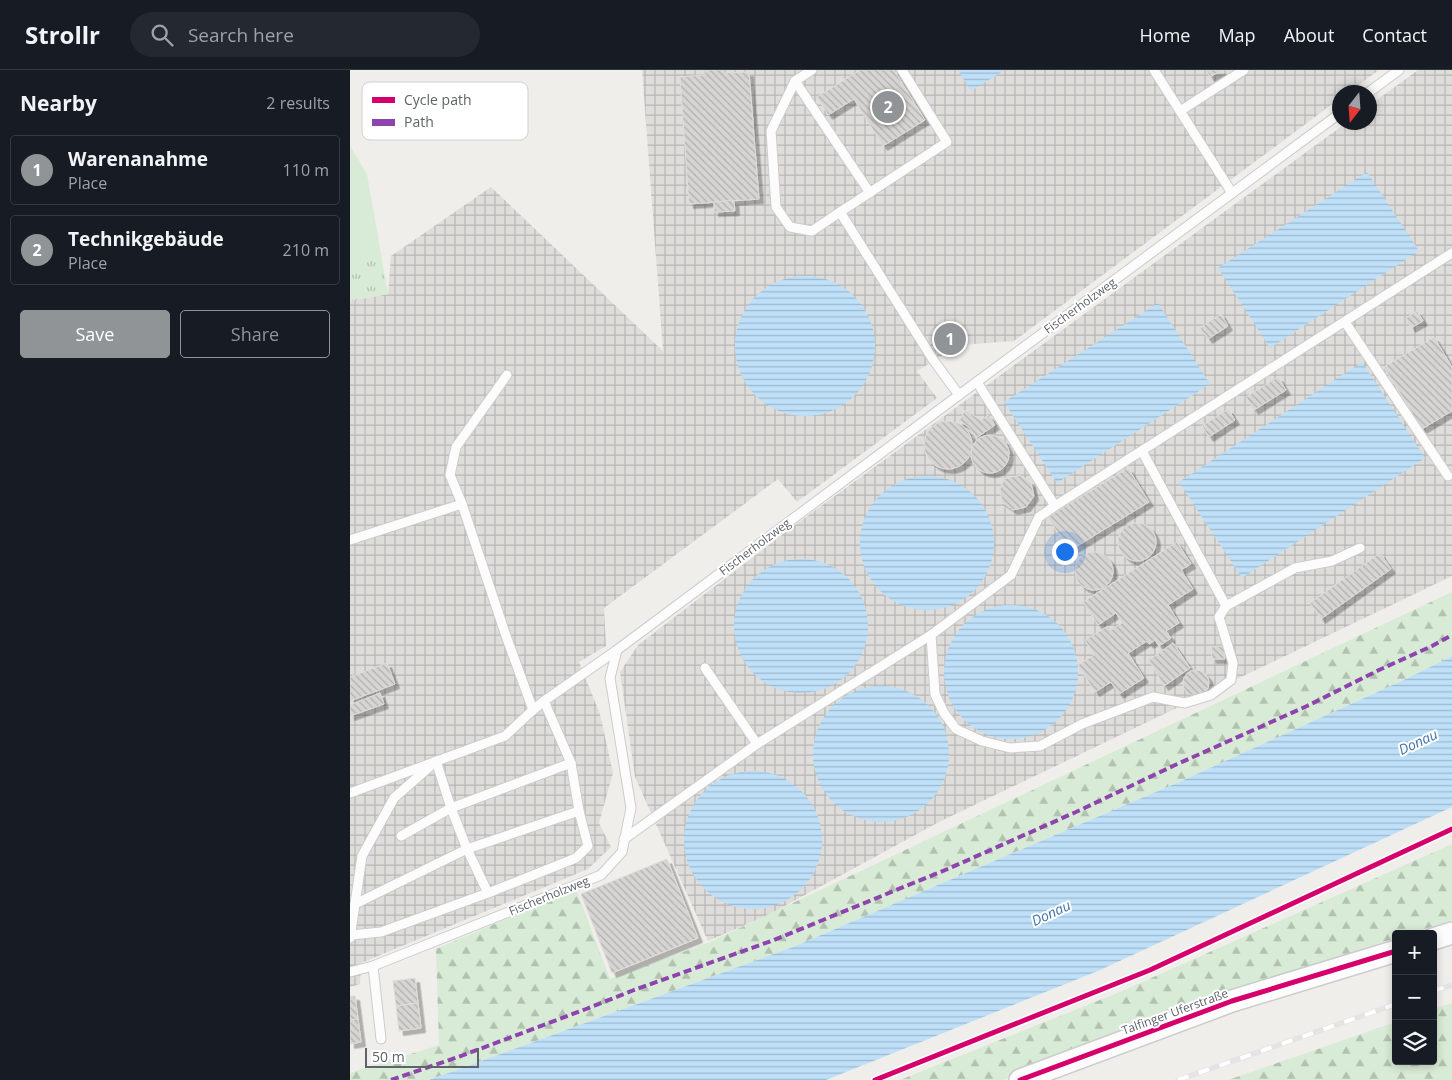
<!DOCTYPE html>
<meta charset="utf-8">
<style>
body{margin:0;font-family:"Open Sans",sans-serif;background:#242831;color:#f1f3f6}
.controls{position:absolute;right:15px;bottom:15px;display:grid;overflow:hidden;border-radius:5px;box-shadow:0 2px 8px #0003}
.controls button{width:45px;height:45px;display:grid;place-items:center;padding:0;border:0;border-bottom:1px solid #363941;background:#171b24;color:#f1f3f6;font:25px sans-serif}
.compass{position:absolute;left:982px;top:15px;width:45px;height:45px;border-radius:50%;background:#171b24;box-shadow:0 2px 8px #0003;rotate:197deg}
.scale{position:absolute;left:15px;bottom:12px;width:114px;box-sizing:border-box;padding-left:5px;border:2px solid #5f6368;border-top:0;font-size:14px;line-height:18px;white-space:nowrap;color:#5f6368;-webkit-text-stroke:4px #fff;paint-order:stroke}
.you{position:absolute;left:714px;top:481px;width:18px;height:18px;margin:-12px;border:4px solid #fff;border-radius:50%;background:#1a73e8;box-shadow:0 0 0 8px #1a73e833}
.badge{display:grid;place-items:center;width:32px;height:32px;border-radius:50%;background:#919496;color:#fff;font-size:16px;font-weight:700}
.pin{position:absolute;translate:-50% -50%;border:2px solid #fff;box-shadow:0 1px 5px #0006}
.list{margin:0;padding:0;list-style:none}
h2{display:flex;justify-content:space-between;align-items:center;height:65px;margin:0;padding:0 20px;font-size:21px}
h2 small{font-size:16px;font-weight:400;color:#9ea1a6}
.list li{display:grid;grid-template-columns:32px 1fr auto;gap:15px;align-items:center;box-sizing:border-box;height:70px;margin:0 10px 10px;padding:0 10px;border:1px solid #363941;border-radius:5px}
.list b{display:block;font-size:19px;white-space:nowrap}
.list p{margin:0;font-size:16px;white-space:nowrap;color:#9ea1a6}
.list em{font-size:16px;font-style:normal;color:#9ea1a6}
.actions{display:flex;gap:10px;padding:15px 20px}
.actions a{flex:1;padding:11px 0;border:1px solid #919496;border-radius:5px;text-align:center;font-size:18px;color:#919496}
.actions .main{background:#919496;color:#fff}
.icon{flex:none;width:28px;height:28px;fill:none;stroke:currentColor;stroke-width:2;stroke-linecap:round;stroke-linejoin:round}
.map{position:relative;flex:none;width:1102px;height:1010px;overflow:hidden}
header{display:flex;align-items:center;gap:30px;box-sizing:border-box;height:70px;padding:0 25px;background:#171b24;border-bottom:1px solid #363941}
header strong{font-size:24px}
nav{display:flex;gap:28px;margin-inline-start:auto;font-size:18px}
.search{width:350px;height:45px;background:#242831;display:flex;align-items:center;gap:12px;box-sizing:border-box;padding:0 18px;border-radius:28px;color:#9ea1a6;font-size:19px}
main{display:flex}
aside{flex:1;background:#171b24}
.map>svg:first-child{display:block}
</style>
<header>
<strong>Strollr</strong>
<div class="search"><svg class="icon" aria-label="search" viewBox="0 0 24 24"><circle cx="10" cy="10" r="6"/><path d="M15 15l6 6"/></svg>Search here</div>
<nav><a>Home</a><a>Map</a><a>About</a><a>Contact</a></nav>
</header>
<main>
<aside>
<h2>Nearby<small>2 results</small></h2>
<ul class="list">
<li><span class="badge">1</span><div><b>Warenanahme</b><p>Place</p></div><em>110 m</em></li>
<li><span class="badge">2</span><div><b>Technikgebäude</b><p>Place</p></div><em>210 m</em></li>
</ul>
<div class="actions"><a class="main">Save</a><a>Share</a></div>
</aside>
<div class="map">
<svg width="1102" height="1010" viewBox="0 0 1102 1010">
<defs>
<pattern id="industrial-grid" width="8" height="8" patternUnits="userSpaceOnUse" patternTransform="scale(1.25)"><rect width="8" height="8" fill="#dfddda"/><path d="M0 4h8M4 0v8" fill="none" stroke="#b8b7b5"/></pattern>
<pattern id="grass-tufts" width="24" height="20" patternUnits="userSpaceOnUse" patternTransform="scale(1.25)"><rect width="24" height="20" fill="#d8ebd6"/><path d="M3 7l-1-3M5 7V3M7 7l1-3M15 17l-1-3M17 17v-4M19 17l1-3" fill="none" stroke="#b2c2b1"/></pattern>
<pattern id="forest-firs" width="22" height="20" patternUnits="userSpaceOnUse" patternTransform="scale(1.25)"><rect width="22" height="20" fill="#d8ebd6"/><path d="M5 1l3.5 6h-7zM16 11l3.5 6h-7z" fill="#b2c2b1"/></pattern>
<pattern id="water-rules" width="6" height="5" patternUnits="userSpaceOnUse" patternTransform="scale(1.25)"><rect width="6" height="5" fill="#bfe0f9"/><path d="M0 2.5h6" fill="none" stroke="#9eb9cd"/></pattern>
<pattern id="building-back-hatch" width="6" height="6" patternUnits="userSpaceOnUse" patternTransform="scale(1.25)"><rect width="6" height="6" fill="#d6d5d3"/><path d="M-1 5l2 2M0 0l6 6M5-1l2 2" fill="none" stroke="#b1b0af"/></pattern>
<filter id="shadow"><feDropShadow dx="4.5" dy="4.5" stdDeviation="0" flood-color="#0004"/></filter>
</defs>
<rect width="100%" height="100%" fill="#efeeea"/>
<g fill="url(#industrial-grid)">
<path d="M 292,0 L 1029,0 L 999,22 L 989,22 L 989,29 L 664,271 L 609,275 L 567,301 L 587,328 L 447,432 L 428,409 L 254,538 L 256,576 L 229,592 L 250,644 L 263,703 L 249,753 L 261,777 L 238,799 L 11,893 L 10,914 L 0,917 L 0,231 L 38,224 L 41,186 L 141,117 L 313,281 Z"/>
<path d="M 1068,0 L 1102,0 L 1102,506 L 589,752 L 418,845 L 358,871 L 285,707 L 270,602 L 288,575 L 441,458 L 996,53 L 1019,52 L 1020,35 Z"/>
</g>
<path fill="url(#grass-tufts)" d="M 31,184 L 38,224 L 0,231 L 0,195 Z"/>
<g fill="url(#forest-firs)">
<path d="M 1102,522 L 1102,586 L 1058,608 L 829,712 L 443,877 L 79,1010 L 0,1010 L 0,1003 L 89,975 L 86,879 L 226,819 L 260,909 L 360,872 Z"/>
<path d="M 1102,774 L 1102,850 L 1060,864 L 1046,864 L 1046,868 L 863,927 L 653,1010 L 550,1010 L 770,922 Z"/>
<path d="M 1102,933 L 1102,1010 L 878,1010 L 1046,952 L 1046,991 L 1083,991 L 1083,939 Z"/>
</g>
<path fill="#d8ebd6" d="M 0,76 L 17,104 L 31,184 L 0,195 Z"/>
<g fill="url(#water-rules)">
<path d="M 608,0 L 655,0 L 621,21 Z"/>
<path d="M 1017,102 L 1069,181 L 920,278 L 868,198 Z"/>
<circle cx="455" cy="276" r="70"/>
<path d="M 808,233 L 860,314 L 707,413 L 654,332 Z"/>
<path d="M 1012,292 L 1075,388 L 892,508 L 829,412 Z"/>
<circle cx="577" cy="473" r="67"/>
<circle cx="451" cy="556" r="67"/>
<circle cx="661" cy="602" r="67"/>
<path d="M 1102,586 L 1102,737 L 748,901 L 476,1010 L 79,1010 L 443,877 L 829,712 L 1058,608 Z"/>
<circle cx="531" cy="684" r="68"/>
<circle cx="403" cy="770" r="69"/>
</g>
<g fill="url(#building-back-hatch)" stroke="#deddd9" filter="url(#shadow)">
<path d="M 355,0 L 374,0 L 374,3 L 399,2 L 409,129 L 339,134 L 330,7 L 355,5 Z"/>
<path d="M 510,0 L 544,0 L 575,50 L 533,76 L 504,29 L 478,45 L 467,27 Z"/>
<path d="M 856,0 L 872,0 L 860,7 Z"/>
<path d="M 384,130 L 385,141 L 364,142 L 364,132 Z"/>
<path d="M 1067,241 L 1073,251 L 1061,258 L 1056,248 Z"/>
<path d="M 871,244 L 878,256 L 858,269 L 850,258 Z"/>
<path d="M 602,261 L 609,270 L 597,278 L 591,268 Z"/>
<path d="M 1084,267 L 1102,297 L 1102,341 L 1072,359 L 1034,297 Z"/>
<path d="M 928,307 L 936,320 L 904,340 L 896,327 Z"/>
<path d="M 878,339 L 885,350 L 859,367 L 852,356 Z"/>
<path d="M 615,340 L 631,350 L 638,345 L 645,355 L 626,368 L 619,357 L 609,351 Z"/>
<circle cx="598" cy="375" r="24"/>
<circle cx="640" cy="384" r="19"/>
<path d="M 778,398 L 799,432 L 719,481 L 698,447 Z"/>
<path d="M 670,405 L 681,413 L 684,426 L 676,437 L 663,440 L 652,432 L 650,419 L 654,409 Z"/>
<circle cx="787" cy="472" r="19"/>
<path d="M 827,472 L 841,494 L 831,500 L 843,519 L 818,535 L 829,553 L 816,561 L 821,568 L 809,576 L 805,570 L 799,574 L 797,571 L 778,583 L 794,608 L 769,624 L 761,612 L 745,622 L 728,595 L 744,585 L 735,570 L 758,556 L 761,560 L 772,553 L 766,543 L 748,555 L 733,532 Z"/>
<circle cx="744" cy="501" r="19"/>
<path d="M 1030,483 L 1041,499 L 971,549 L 960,533 Z"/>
<path d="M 823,573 L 840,598 L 814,616 L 799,590 Z"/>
<path d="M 874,576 L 875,589 L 862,589 L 861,577 Z"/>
<path d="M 37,593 L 45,614 L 0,631 L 0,607 Z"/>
<circle cx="846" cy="613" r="13"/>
<path d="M 30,623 L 34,634 L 0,646 L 0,635 Z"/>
<path d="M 317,789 L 348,868 L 262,903 L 231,824 Z"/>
<path d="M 65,908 L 68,933 L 46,936 L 43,911 Z"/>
<path d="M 0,926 L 5,926 L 8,949 L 0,950 Z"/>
<path d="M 68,933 L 71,958 L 49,961 L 46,936 Z"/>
<path d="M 8,949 L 11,972 L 0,974 L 0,950 Z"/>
</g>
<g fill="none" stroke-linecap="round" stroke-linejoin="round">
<g stroke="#cbcccc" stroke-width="11">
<g id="service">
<path d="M 462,0 L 445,11 L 421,61 L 426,137 L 440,157 L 462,161 L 490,142 L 584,291 L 609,325"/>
<path d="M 804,0 L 882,123"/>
<path d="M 445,11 L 520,123"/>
<path d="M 1019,22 L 1049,0"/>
<path d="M 830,41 L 894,0"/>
<path d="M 490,142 L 597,72 L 552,0"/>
<path d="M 995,252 L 1098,406"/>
<path d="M 627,312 L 705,436 L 1102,183"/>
<path d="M 792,381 L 876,536"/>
<path d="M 112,434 L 100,405 L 106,377 L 157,305"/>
<path d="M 0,470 L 112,434 L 155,563 L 183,640"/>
<path d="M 581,565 L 585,624 L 594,643 L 606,659 L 632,671 L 660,678 L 690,676 L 732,654 L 803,627 L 835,633 L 861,625 L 881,610 L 883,593 L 869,547 L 876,536 L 945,498 L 982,491 L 1010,478"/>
<path d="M 355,598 L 407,674"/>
<path d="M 0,723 L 155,666 L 183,640 L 194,631 L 267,580 L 609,325 L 989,44"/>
<path d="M 51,766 L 101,738 L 221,693"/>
<path d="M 274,769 L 407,674 L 581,565 L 661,505 L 689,447 L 705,436"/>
<path d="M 5,834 L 117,779 L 229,741"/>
<path d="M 1,865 L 31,862 L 138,823 L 226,788 L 238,776 L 229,741 L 221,693 L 194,631"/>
<path d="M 0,868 L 12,786 L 44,728 L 86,691 L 101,738 L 117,779 L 138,823"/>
<path d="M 0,902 L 23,896"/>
<path d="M 31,969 L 23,896 L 251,805 L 272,782 L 281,738 L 260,608 L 267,580"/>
</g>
</g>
<g stroke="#cbcccc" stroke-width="24">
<g id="tertiary">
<path d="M 1083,869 L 1102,863"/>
<path d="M 670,1010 L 882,931 L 1046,881"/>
</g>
</g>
<use href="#service" stroke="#fdfcfc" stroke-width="9"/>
<use href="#tertiary" stroke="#fdfcfc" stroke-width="21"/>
<g stroke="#e4e4e4" stroke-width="5.5">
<g id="rail">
<path d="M 1083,921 L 1102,915"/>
<path d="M 828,1010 L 1046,934"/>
</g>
</g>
<use href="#rail" stroke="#fff" stroke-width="4" stroke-dasharray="11" stroke-linecap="butt"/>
<path stroke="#8e44ad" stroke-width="4" stroke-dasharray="8 4" stroke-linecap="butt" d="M 41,1010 L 111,986 L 236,939 L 284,920 L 424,870 L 600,798 L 726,742 L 823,696 L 957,636 L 1029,600 L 1082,576 L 1102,565"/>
<g stroke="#fff" stroke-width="8">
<g id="cycleway">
<path d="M 525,1010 L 800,900 L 1102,759"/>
<path d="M 670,1010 L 882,931 L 1046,881"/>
</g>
</g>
<use href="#cycleway" stroke="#d6006c" stroke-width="5"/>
</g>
<g text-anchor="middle" stroke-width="4" stroke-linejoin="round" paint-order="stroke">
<g font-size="12" fill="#5f6368" stroke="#fff">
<text transform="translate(730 236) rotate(-36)" y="4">Fischerholzweg</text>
<text transform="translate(405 477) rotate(-37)" y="4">Fischerholzweg</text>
<text transform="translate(199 826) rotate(-22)" y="4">Fischerholzweg</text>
<text transform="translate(825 942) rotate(-20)" y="4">Talfinger Uferstraße</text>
</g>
<g font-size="14" font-style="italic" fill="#4174aa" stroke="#fff">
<text transform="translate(1068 672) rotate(-25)" y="5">Donau</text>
<text transform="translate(701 843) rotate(-25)" y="5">Donau</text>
</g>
</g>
<rect x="12" y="12" width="166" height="58" rx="8" fill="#fff" stroke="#cfd0d2" stroke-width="1"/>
<rect x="22" y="27" width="23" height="6" fill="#d6006c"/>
<rect x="22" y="49" width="23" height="7" fill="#8e44ad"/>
<g font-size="14" fill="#5f6368">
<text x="54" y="35">Cycle path</text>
<text x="54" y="57">Path</text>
</g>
</svg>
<div class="controls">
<button>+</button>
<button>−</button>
<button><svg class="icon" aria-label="layers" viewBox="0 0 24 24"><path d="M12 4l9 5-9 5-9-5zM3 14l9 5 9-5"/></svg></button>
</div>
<svg class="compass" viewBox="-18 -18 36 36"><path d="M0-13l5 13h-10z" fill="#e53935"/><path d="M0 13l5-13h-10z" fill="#9ea1a6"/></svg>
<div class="scale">50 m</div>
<div class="you"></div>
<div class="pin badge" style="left:600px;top:269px">1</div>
<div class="pin badge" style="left:538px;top:37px">2</div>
</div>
</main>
